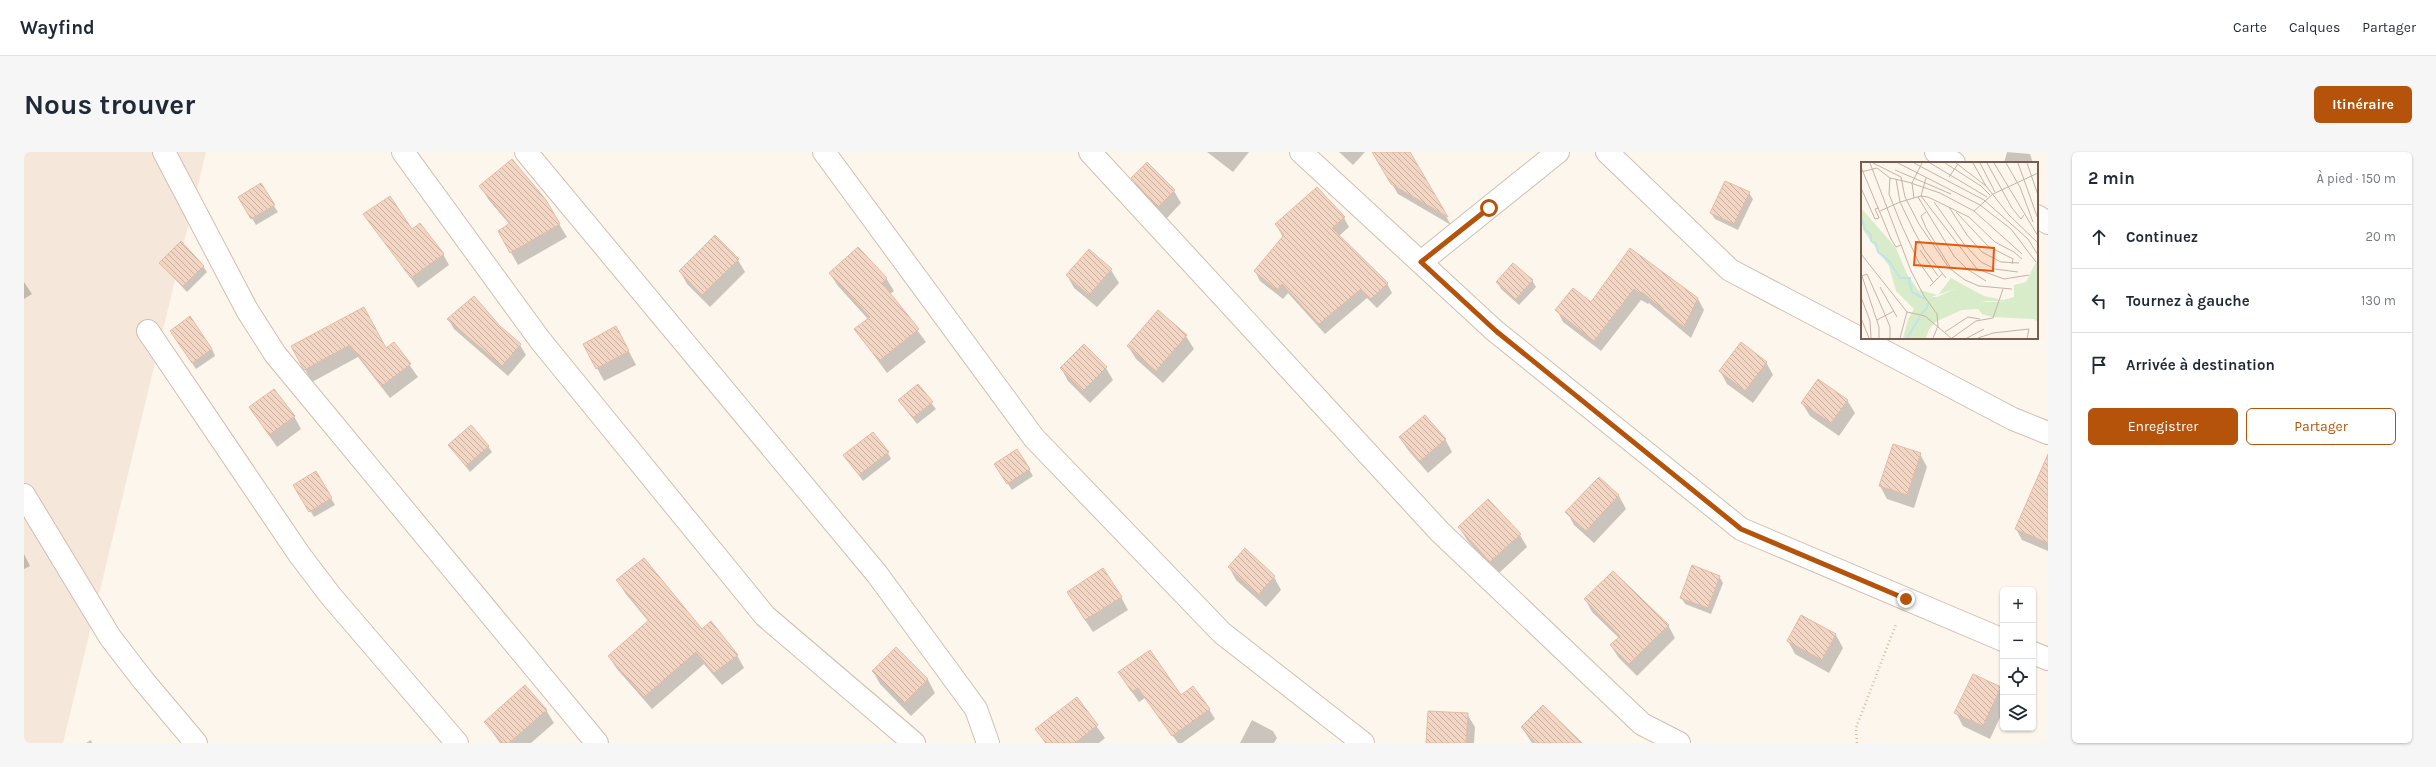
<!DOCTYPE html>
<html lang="fr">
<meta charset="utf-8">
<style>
body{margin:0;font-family:Karla,sans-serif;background:#f6f6f7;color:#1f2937}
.controls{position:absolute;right:12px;bottom:12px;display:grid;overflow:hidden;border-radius:6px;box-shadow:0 1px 3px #0004}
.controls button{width:36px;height:36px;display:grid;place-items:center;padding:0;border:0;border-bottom:1px solid #e0e1e3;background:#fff;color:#1f2937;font:20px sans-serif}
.stop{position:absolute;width:12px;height:12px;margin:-9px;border:3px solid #b45309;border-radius:50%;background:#fff}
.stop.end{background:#b45309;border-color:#fff;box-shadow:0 1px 4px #0008}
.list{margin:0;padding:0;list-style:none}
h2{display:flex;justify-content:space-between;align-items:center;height:52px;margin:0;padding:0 16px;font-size:17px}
h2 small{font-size:13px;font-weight:400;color:#747a83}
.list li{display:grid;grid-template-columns:26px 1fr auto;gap:12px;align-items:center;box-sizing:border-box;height:64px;padding:0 16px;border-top:1px solid #e0e1e3}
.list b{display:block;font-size:15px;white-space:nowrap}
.list em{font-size:13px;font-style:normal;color:#747a83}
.actions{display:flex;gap:8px;padding:12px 16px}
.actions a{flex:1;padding:9px 0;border:1px solid #b45309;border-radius:6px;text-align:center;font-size:14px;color:#b45309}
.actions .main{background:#b45309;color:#fff}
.icon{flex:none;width:22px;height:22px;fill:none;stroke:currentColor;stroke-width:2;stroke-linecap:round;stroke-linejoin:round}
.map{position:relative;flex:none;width:2024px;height:591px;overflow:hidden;border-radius:6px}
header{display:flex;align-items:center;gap:24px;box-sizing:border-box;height:56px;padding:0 20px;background:#fff;border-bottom:1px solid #e0e1e3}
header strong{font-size:19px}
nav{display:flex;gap:22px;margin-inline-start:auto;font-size:14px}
.intro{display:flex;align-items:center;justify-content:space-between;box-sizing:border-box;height:96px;padding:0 24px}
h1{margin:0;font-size:28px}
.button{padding:10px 18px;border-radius:6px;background:#b45309;color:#fff;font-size:14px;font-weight:700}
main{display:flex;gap:24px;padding:0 24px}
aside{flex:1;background:#fff;border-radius:6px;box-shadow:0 1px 3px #0004}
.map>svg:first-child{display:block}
</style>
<header>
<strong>Wayfind</strong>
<nav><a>Carte</a><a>Calques</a><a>Partager</a></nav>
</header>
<div class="intro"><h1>Nous trouver</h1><a class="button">Itinéraire</a></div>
<main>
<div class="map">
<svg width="2024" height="591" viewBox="0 0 2024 591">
<defs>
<pattern id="building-back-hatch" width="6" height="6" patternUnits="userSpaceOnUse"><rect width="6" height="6" fill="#f3d5c3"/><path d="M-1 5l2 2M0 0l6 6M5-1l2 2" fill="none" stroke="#cab0a1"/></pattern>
</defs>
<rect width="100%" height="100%" fill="#fdf6ec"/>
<path fill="#f5e8da" d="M 0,0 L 182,0 L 39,591 L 0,591 Z"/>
<g fill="#0003">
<path d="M 1183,0 L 1225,0 L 1209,20 Z"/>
<path d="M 1315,0 L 1341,0 L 1329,13 Z"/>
<path d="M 1349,0 L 1385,0 L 1427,73 L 1374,42 Z"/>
<path d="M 1983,0 L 2006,2 L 2009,11 L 1980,11 Z"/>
<path d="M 1108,26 L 1150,39 L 1157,51 L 1142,67 L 1115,39 Z"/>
<path d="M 457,34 L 521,49 L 543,85 L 494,113 L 475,79 L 486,73 L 464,47 Z"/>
<path d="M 1725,41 L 1729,47 L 1714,78 L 1691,67 L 1687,61 Z"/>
<path d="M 215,45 L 250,54 L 254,60 L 232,73 Z"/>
<path d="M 341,62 L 388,78 L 419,102 L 425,113 L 394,136 Z"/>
<path d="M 1320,66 L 1325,75 L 1315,84 L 1363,131 L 1368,141 L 1353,156 L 1343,146 L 1301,182 L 1264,141 L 1259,147 L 1236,129 L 1231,119 L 1259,85 L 1252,73 Z"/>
<path d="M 1606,97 L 1674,147 L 1680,158 L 1667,186 L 1625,151 L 1624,152 L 1617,148 L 1577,199 L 1539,170 L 1533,158 L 1567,152 Z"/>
<path d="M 714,108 L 721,120 L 686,155 L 663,132 L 656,119 Z"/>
<path d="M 136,111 L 179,114 L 183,120 L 163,140 Z"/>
<path d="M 1087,118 L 1095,131 L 1073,155 L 1050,136 L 1043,123 Z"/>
<path d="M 806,122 L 862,126 L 870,139 L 866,142 L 902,190 L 863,221 L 831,177 L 844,167 L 814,134 Z"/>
<path d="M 1508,128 L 1512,135 L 1495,153 L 1477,137 L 1473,130 Z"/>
<path d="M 0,130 L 8,142 L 0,147 Z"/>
<path d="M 340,156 L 362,197 L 370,191 L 394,225 L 366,246 L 334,205 L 288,230 L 268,195 Z"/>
<path d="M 424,167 L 475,174 L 496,193 L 502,203 L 484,224 L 430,177 Z"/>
<path d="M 147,179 L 188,197 L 191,204 L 172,217 Z"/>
<path d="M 1162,184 L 1170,197 L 1139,231 L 1112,207 L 1104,194 Z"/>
<path d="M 599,188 L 612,213 L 580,229 L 573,216 Z"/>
<path d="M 1742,210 L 1749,223 L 1729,251 L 1703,232 L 1696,219 Z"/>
<path d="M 1037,216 L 1082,216 L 1089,228 L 1066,251 L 1044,229 Z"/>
<path d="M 894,234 L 912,257 L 893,272 L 875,249 Z"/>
<path d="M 1823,248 L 1831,261 L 1815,284 L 1786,264 L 1778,251 Z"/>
<path d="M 226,256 L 270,264 L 277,277 L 253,295 Z"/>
<path d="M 1376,286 L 1421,287 L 1428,300 L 1404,321 L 1384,298 Z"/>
<path d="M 425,293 L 464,294 L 468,300 L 446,320 Z"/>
<path d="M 864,301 L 867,307 L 839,329 L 820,303 Z"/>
<path d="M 1896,302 L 1903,315 L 1890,356 L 1863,347 L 1856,334 Z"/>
<path d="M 1005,317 L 1009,324 L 988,338 L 975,319 Z"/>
<path d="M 292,321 L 311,353 L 290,365 L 271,333 Z"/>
<path d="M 1575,326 L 1595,344 L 1602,357 L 1570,391 L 1550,373 L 1543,360 Z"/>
<path d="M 2024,332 L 2024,399 L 1998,388 L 1992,377 Z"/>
<path d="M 1435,375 L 1496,383 L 1503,395 L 1474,422 L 1443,388 Z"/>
<path d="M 1221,398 L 1250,425 L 1257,438 L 1242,455 L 1212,428 L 1205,415 Z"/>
<path d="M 0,402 L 6,414 L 0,417 Z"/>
<path d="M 1695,424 L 1699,431 L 1687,462 L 1661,452 L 1657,445 Z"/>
<path d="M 594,428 L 678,478 L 713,503 L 720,516 L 698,533 L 680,512 L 628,557 L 593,517 L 585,505 L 625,470 L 601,441 Z"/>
<path d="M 1097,445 L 1104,458 L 1069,480 L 1051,453 Z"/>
<path d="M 1561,447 L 1644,473 L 1651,486 L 1613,524 L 1595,506 L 1587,494 L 1595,486 L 1568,460 Z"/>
<path d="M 1777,465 L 1812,483 L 1819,496 L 1805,521 L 1771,502 L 1764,489 Z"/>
<path d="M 872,497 L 904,528 L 911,541 L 887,564 L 856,532 L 849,519 Z"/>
<path d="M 1101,530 L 1156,544 L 1185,557 L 1191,567 L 1158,591 L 1154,591 L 1121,546 L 1115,550 Z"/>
<path d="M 1977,536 L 1979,540 L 1979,559 L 1966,587 L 1939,574 L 1932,561 Z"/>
<path d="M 1053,547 L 1081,586 L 1075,591 L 1021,591 L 1013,577 Z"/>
<path d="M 522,558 L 530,571 L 507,591 L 476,591 L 461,570 Z"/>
<path d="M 1443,562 L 1451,575 L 1450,591 L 1403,591 Z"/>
<path d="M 1228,568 L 1249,579 L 1253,586 L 1250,591 L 1216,591 Z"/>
<path d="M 1498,576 L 1556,591 L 1508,591 Z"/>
<path d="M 67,588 L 68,591 L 62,591 Z"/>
</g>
<g fill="url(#building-back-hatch)" stroke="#e6bba3">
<path d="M 1348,0 L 1386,0 L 1424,65 L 1367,32 Z"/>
<path d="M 488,7 L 522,48 L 536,72 L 486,101 L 474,79 L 486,71 L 455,34 Z"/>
<path d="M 1123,10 L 1151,38 L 1134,55 L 1107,26 Z"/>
<path d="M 1701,29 L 1726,40 L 1710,72 L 1686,61 Z"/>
<path d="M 237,31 L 251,53 L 227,67 L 214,45 Z"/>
<path d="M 1293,35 L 1321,65 L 1308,76 L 1364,131 L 1347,147 L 1337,137 L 1295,172 L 1258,132 L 1253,138 L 1230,119 L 1260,83 L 1251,72 Z"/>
<path d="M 366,44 L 388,77 L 396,71 L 420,102 L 387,126 L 339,62 Z"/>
<path d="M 691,83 L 715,107 L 678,143 L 655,119 Z"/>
<path d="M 157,89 L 180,114 L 159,134 L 135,111 Z"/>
<path d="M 834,95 L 863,126 L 858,131 L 895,177 L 855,209 L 830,177 L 846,165 L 805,121 Z"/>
<path d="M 1606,96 L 1674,146 L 1660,175 L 1618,140 L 1617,142 L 1610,137 L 1570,189 L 1531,158 L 1549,136 L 1567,150 Z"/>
<path d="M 1065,97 L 1088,117 L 1065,143 L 1042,123 Z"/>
<path d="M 1489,111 L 1509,128 L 1491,148 L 1472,130 Z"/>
<path d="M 450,144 L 476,174 L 497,192 L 478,214 L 423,167 Z"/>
<path d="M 340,155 L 362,196 L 370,190 L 387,212 L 358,234 L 326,193 L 280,218 L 267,194 Z"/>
<path d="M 1134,158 L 1163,183 L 1132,219 L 1103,194 Z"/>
<path d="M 166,164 L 188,197 L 168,211 L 146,179 Z"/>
<path d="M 592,174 L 605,199 L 572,217 L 559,192 Z"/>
<path d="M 1717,190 L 1743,210 L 1721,239 L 1695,219 Z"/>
<path d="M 1060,192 L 1083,215 L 1059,239 L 1036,216 Z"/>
<path d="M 1794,227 L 1824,248 L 1807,271 L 1777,251 Z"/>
<path d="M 894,232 L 909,250 L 889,266 L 874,248 Z"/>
<path d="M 250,237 L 271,264 L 245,283 L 225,255 Z"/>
<path d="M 1401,263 L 1422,287 L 1396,309 L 1375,285 Z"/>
<path d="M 447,273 L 465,294 L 442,314 L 424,293 Z"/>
<path d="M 849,280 L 865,300 L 835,323 L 819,303 Z"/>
<path d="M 1869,292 L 1897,301 L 1883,343 L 1855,334 Z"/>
<path d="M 993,297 L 1006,317 L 983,332 L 970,312 Z"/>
<path d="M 2024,302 L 2024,391 L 1991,377 Z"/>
<path d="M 292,319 L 308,346 L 285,360 L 269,333 Z"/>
<path d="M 1575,325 L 1595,343 L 1562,379 L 1541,360 Z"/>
<path d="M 1464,347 L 1497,382 L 1466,410 L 1434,375 Z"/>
<path d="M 1221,396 L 1251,424 L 1234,443 L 1204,415 Z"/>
<path d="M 620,406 L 678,477 L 687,469 L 714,503 L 690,521 L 672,500 L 620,545 L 584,504 L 625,468 L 592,428 Z"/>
<path d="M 1668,413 L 1696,424 L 1684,456 L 1656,446 Z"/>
<path d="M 1079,416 L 1098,445 L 1061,468 L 1043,440 Z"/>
<path d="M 1589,419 L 1645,473 L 1605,512 L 1586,493 L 1596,484 L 1560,447 Z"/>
<path d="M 1777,463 L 1812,482 L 1798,508 L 1763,489 Z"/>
<path d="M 872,495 L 904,527 L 880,551 L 848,519 Z"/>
<path d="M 1126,498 L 1157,543 L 1169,534 L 1186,557 L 1148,584 L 1114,536 L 1108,540 L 1094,520 Z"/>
<path d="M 1949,522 L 1977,535 L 1959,574 L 1930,561 Z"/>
<path d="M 501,533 L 523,558 L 485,591 L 479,591 L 460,570 Z"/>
<path d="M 1053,545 L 1074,573 L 1051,591 L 1022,591 L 1011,577 Z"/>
<path d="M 1519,553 L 1558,591 L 1512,591 L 1497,575 Z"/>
<path d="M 1404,559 L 1444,561 L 1442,591 L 1402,591 Z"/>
</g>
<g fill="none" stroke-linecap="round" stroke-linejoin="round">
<g stroke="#d1beb0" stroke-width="24">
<g id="minor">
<path d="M 140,0 L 223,158 L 251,202 L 573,591"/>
<path d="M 379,0 L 516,188 L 741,464 L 890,591"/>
<path d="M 502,0 L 853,422 L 952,557 L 964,591"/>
<path d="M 800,0 L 1010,286 L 1198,481 L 1339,591"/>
<path d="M 1066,0 L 1416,380 L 1618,572 L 1655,591"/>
<path d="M 1277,0 L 1471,179 L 1717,377 L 1979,488"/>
<path d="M 1583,0 L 1706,118 L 1989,267 L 2024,281"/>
<path d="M 1912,0 L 1930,11"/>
<path d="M 2013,64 L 2024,71"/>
<path d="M 1397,110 L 1534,0"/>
<path d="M 124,179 L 275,402 L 306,443 L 433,591"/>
<path d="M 0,343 L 86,485 L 119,528 L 172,591"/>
<path d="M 2009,501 L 2024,507"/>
</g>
</g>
<path stroke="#d9b8a5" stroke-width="2.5" stroke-dasharray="1 3" stroke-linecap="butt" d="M 1833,591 L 1832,576 L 1872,472"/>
<use href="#minor" stroke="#fff" stroke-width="22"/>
</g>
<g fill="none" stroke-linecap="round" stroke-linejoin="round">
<path stroke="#b45309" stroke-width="5" d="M 1465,56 L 1397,110 L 1472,179 L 1717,377 L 1882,447"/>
</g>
<g transform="translate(1837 10)">
<rect width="177" height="177" fill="#fdf6ec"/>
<path d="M 177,96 L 177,101 L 170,113 L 177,119 L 177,138 L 149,140 L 127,139 L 120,140 L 117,147 L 101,148 L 95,141 L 103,132 L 94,127 L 67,136 L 62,135 L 58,128 L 77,133 L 90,116 L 123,134 L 142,138 L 153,135 L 153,123 L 165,120 Z" fill="#d8ecc9"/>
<path d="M 177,101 L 177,119 L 171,119 L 170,113 Z" fill="#d8ecc9"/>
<path d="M 0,46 L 35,86 L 46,112 L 62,135 L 76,135 L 94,127 L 104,132 L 95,141 L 101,148 L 76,159 L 68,167 L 65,176 L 42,176 L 47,157 L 53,147 L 35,129 L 28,104 L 2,68 ZM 172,137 L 177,138 L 177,160 L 173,157 L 131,155 L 121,152 L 117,147 L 120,140 L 149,140 Z" fill="#d8ecc9"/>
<path fill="none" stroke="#bfe3e8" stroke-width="2" d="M 0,55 L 4,67 L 10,73 L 10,79 L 15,82 L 17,90 L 28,99 L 39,116 L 49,116 L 48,120 L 51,130 L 64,137M 60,152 L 66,146 L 67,141M 46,176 L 59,155"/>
<path fill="none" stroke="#c5b3a7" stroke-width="1" d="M 9,1 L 50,109 L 63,134 L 76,152 L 77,164 L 72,176M 12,1 L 40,15 L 44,35 L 58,62 L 88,106 L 104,118 L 118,124 L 151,127M 37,1 L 119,43 L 150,67 L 175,100M 53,1 L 123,38 L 167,77 L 177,93M 69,1 L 126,35M 84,1 L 120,24 L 129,33M 95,1 L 125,24 L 148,53 L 177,81M 112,1 L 125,24M 119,1 L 134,30M 126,1 L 151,46 L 160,57 L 163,53M 133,1 L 177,74M 145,1 L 159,25 L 172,60M 157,1 L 177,57M 166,1 L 177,33M 0,5 L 30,77 L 35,85 L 40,83M 34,8 L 90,32M 0,10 L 16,6 L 29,16 L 47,20 L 79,31 L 113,49 L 161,92M 88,15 L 97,2M 29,16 L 28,32 L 40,62 L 57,99 L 72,120M 65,16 L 60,34 L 116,107 L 143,117 L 168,113M 35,17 L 39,40 L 53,69 L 64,89 L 85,116M 0,26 L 14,57 L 18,56 L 14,47 L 18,46M 57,35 L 93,94 L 106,107 L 125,119M 53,36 L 51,21 L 61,1M 73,40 L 103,82 L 120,100 L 134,107 L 157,110M 88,45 L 106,73 L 121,90 L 140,100 L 158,101M 19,49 L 39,40 L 60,34 L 67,35 L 108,55 L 134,80 L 153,90 L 161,97M 113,49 L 132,32 L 177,11M 65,50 L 60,54 L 65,66 L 91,108M 95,50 L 127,84 L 152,97 L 151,102M 59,88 L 77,114M 0,92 L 46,150 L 64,154 L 90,176M 1,114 L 6,112 L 22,148 L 29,165 L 29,176M 1,114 L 18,165 L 18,176M 69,124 L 81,112M 19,125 L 36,155M 0,135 L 9,159 L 10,176M 0,156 L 8,176M 16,158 L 33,149M 84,170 L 107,155 L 119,157M 39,176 L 46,150M 91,176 L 115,159 L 132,156 L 142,127M 106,176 L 123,167M 117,176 L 132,171 L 168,167 L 166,176"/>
<path fill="#e8590c" fill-opacity="0.15" stroke="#e8590c" stroke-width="2" d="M 55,80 L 133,86 L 132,109 L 53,103 Z"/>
<rect width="177" height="177" fill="none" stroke="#7a5c4d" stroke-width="2"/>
</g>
</svg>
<div class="controls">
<button>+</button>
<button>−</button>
<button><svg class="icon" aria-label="locate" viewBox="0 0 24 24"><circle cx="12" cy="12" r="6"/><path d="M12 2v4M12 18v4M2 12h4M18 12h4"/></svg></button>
<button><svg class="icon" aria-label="layers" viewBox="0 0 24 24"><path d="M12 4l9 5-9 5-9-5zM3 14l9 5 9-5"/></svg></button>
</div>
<div class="stop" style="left:1465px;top:56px"></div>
<div class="stop end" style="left:1882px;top:447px"></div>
</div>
<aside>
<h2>2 min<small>À pied · 150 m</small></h2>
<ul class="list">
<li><svg class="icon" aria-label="ahead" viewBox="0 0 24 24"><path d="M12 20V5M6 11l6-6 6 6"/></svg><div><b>Continuez</b></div><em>20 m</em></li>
<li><svg class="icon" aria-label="left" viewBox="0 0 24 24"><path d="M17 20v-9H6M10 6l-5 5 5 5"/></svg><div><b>Tournez à gauche</b></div><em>130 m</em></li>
<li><svg class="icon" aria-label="arrive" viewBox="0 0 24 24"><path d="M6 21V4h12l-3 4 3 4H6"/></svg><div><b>Arrivée à destination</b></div></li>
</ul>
<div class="actions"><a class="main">Enregistrer</a><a>Partager</a></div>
</aside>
</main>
